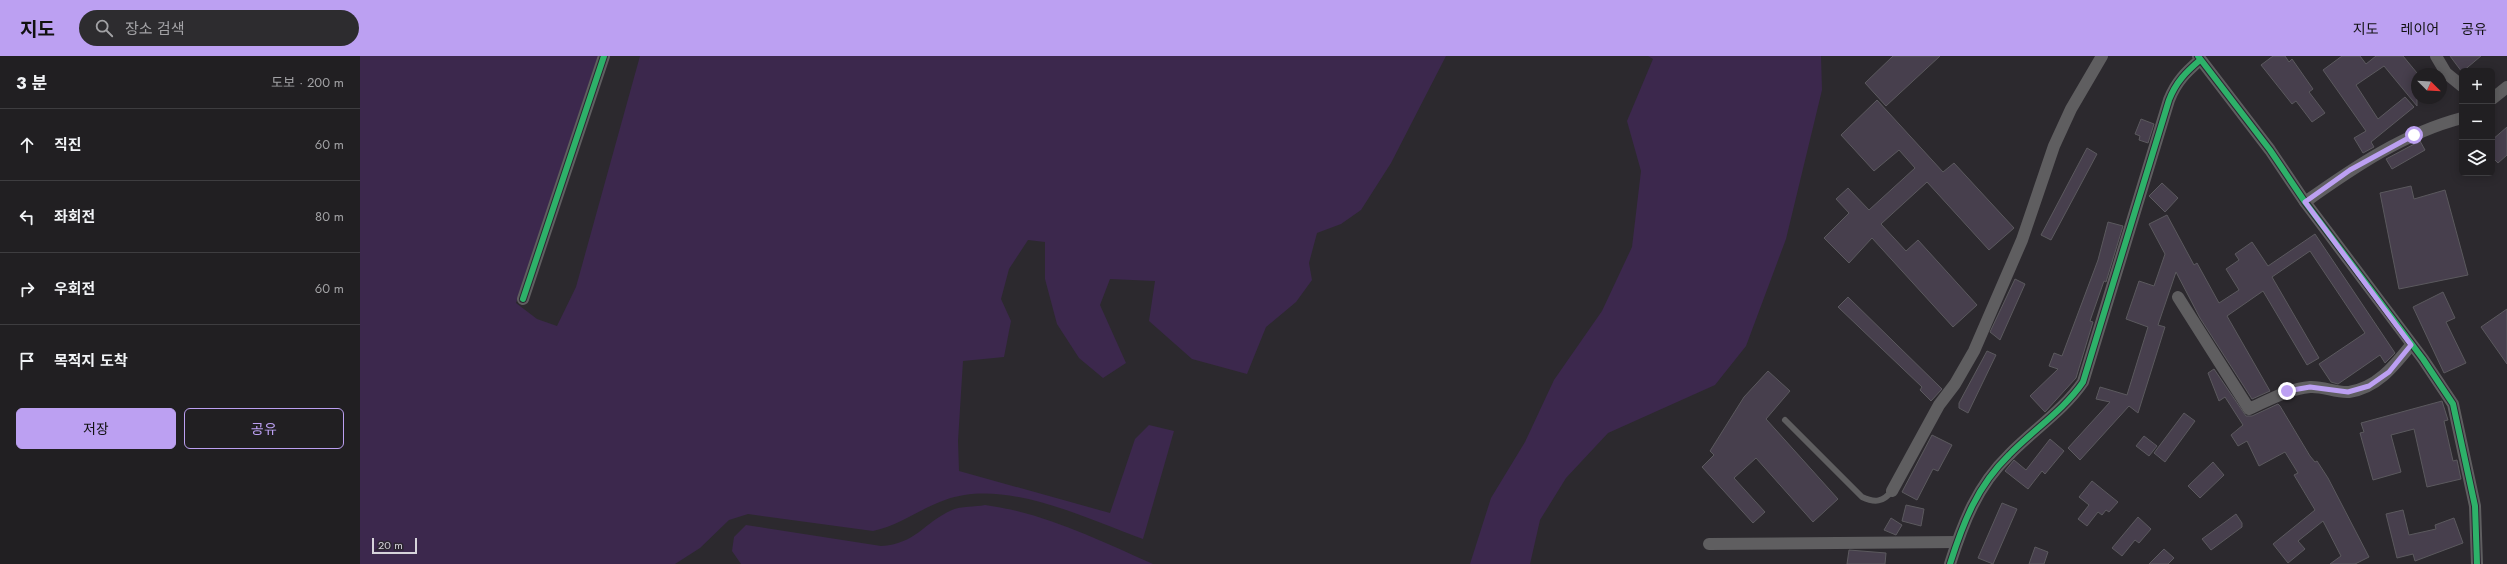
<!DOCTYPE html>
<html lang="ko">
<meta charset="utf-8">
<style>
body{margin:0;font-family:Jost,"Noto Sans KR",sans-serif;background:#2d2c2f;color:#f1f3f6}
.controls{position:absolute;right:12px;top:12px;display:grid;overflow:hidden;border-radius:6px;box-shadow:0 2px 10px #0003}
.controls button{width:36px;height:36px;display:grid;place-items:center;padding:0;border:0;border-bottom:1px solid #3e3d40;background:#211f22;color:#f1f3f6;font:20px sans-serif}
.compass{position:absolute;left:2051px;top:12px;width:36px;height:36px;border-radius:50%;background:#211f22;box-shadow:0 2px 10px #0003;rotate:114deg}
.scale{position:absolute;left:12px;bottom:10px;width:45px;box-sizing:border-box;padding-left:4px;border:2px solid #d6d3da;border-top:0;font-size:11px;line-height:14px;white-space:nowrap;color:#d6d3da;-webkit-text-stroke:3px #2c2631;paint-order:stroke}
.stop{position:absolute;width:12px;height:12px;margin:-9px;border:3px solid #bca0f2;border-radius:50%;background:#fff}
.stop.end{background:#bca0f2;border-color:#fff;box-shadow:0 1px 4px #0008}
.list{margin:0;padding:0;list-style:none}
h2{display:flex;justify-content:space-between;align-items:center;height:52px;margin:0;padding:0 16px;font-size:17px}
h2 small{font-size:13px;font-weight:400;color:#a2a2a5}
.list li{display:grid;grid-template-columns:26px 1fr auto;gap:12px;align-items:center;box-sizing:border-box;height:72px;padding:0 16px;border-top:1px solid #3e3d40}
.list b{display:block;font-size:15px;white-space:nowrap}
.list em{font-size:13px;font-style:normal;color:#a2a2a5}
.actions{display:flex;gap:8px;padding:12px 16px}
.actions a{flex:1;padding:9px 0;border:1px solid #bca0f2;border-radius:6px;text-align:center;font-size:14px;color:#bca0f2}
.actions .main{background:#bca0f2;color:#111}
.icon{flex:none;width:22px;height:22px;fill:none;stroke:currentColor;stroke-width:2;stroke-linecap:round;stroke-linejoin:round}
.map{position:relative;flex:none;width:2147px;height:508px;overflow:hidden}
header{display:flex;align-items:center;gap:24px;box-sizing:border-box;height:56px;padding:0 20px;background:#bca0f2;color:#111}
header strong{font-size:19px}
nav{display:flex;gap:22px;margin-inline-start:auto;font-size:14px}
.search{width:280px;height:36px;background:#2d2c2f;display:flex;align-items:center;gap:10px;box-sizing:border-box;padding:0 14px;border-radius:22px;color:#a2a2a5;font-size:15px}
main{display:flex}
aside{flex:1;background:#211f22}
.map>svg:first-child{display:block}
</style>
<header>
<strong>지도</strong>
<div class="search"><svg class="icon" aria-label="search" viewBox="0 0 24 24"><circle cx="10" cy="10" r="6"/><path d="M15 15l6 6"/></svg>장소 검색</div>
<nav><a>지도</a><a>레이어</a><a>공유</a></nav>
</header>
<main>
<aside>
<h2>3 분<small>도보 · 200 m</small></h2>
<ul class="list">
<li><svg class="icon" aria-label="ahead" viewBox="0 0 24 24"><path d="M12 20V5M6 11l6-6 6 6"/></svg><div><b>직진</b></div><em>60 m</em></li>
<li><svg class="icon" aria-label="left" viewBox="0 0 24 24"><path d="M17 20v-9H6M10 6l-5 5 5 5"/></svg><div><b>좌회전</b></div><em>80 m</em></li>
<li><svg class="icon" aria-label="right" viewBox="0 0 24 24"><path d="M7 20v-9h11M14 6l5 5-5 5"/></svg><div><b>우회전</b></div><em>60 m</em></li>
<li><svg class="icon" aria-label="arrive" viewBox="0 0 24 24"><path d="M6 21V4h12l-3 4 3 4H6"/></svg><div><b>목적지 도착</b></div></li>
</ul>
<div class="actions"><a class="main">저장</a><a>공유</a></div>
</aside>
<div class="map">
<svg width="2147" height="508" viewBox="0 0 2147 508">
<rect width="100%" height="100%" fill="#2c292e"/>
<g fill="#3c284d">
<path d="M 0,0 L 238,0 L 156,247 L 177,263 L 197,270 L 216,231 L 280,0 L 1086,0 L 1031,107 L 1001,154 L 981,168 L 957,177 L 949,207 L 952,224 L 936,246 L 906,271 L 887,318 L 832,303 L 789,265 L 795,225 L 750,223 L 740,249 L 766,307 L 743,322 L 719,302 L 697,268 L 685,223 L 685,186 L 668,184 L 649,213 L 641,243 L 651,265 L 644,301 L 603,305 L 598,385 L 599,415 L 750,457 L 775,383 L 789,369 L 814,375 L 783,483 C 725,462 646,422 585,444 C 559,453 541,469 513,475 L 388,458 L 369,464 L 340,492 L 315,508 L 0,508 Z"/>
<path d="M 1288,0 L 1461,0 L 1462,34 L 1426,183 L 1386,290 L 1355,329 L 1248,377 L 1206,422 L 1180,464 L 1170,508 L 1110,508 L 1131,442 L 1165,386 L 1194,324 L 1242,255 L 1272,191 L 1281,115 L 1267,65 L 1293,3 Z"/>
<path d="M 625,449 C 685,457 738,484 793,508 L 381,508 L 372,495 L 374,481 L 386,469 L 521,490 C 556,488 563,467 592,454 C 601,450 615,451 625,449 Z"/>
</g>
<g fill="#473f4d" stroke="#5b595e">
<path d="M 1533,0 L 1580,0 L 1526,50 L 1505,27 Z"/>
<path d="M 1913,0 L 1925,0 L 1929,6 L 1932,3 L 1953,33 L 1949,36 L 1965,57 L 1952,66 L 1936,45 L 1932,48 L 1901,9 Z"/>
<path d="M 1982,0 L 2000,0 L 2006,8 L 2016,0 L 2043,0 L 2057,17 L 2057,50 L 2024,10 L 1996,29 L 2018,63 L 2045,41 L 2054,51 L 2011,86 L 2014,91 L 2003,97 L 1994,82 L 2006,75 L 1963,14 Z"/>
<path d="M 2090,0 L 2121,0 L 2102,16 Z"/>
<path d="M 1517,44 L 1583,116 L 1594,107 L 1654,172 L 1629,194 L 1567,126 L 1521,168 L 1546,195 L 1558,184 L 1617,249 L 1593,271 L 1512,182 L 1489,207 L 1464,182 L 1489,157 L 1476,143 L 1488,132 L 1509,154 L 1555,112 L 1539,94 L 1514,115 L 1481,79 Z"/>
<path d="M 1781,63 L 1794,68 L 1788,87 L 1779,84 L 1780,80 L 1775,78 Z"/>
<path d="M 2147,71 L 2147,99 L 2138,107 L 2132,101 L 2132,84 Z"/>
<path d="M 2060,85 L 2065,94 L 2032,113 L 2026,103 Z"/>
<path d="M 1727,92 L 1737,98 L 1691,184 L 1681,179 Z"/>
<path d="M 1802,127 L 1818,142 L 1805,156 L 1789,140 Z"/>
<path d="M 2051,130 L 2054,143 L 2085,134 L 2108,219 L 2039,233 L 2020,137 Z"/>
<path d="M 1807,159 L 1834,209 L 1837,207 L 1859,247 L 1879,234 L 1866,213 L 1879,204 L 1875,198 L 1892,186 L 1908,210 L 1955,178 L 2035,297 L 2025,307 L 2020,299 L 1978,328 L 1971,326 L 1959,308 L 2005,277 L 1950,195 L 1912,221 L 1959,302 L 1947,309 L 1903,235 L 1867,260 L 1910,335 L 1892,343 L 1840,262 L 1816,216 L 1798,269 L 1805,271 L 1778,357 L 1769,350 L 1720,404 L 1708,392 L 1750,346 L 1736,343 L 1740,331 L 1767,339 L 1788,271 L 1766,263 L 1779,225 L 1794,230 L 1805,198 L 1789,168 Z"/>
<path d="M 1748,166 L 1763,170 L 1746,226 L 1744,225 L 1730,265 L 1733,266 L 1716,322 L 1685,356 L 1670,340 L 1698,313 L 1689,310 L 1694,297 L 1702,300 L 1738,204 Z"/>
<path d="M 1655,223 L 1665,228 L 1640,284 L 1630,276 Z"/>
<path d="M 2083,236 L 2095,262 L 2086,266 L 2106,307 L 2084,317 L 2053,251 Z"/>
<path d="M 1488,241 L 1582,333 L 1571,345 L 1560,334 L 1562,331 L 1478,251 Z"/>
<path d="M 2147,253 L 2147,308 L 2121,271 Z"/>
<path d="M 1627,295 L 1636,299 L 1608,357 L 1599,352 L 1599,347 Z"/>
<path d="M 1854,313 L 1886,360 L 1892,360 L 1918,348 L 1920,350 L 1950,400 L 1955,406 L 1957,405 L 1968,422 L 2009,501 L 1995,508 L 1970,508 L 1981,500 L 1963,465 L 1938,485 L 1945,493 L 1928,507 L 1913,488 L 1955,454 L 1934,419 L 1938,417 L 1925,396 L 1899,410 L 1887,385 L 1878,390 L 1871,379 L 1883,369 L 1865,341 L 1859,345 L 1848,317 Z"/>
<path d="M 1408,315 L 1430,335 L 1406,363 L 1478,443 L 1453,466 L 1396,402 L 1374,422 L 1405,456 L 1393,467 L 1342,411 L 1354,399 L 1350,395 L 1384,341 Z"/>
<path d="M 2082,345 L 2088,364 L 2084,365 L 2093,405 L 2097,404 L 2101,423 L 2067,431 L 2054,373 L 2031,379 L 2041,416 L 2013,424 L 2000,377 L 2004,376 L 2001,367 Z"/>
<path d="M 1824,357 L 1835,365 L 1805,406 L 1794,397 Z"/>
<path d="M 1572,379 L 1592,389 L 1578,415 L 1573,413 L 1557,444 L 1542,436 Z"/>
<path d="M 1784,380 L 1797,390 L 1789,400 L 1776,390 Z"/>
<path d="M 1690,383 L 1704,395 L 1685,418 L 1682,415 L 1668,433 L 1645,415 L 1654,404 L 1666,414 Z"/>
<path d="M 1853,406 L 1864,419 L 1840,442 L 1828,430 Z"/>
<path d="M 1732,425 L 1758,446 L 1749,456 L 1746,454 L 1742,459 L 1738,456 L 1727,470 L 1718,463 L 1729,449 L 1719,441 Z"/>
<path d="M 1642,447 L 1657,453 L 1633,508 L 1618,502 Z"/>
<path d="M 1546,449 L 1564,453 L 1561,470 L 1542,465 Z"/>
<path d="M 2043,454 L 2049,479 L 2076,473 L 2075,469 L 2094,462 L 2103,487 L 2055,505 L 2053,498 L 2037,502 L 2026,458 Z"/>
<path d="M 1876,458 L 1882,467 L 1882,471 L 1851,494 L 1842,483 Z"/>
<path d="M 1778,461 L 1791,473 L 1779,487 L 1775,484 L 1762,500 L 1752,492 Z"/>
<path d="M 1531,462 L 1542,469 L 1536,479 L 1524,474 Z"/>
<path d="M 1675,491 L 1688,496 L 1684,508 L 1669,508 Z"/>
<path d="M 1804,493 L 1814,502 L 1808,508 L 1789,508 Z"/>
<path d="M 1489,494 L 1526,497 L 1525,508 L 1487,508 Z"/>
</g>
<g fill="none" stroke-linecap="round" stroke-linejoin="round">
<path stroke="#5f5e60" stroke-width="6" d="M 1425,364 L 1502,441 C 1515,447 1523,446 1532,435"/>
<g stroke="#5f5e60" stroke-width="12">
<path d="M 1838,0 L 1910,94 L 1945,146 L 2063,303 L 2093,348 L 2115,450 L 2117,508"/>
<path d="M 2076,0 L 2086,17 L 2102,30"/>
<path d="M 2132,43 L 2147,31"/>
<path d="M 1945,146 C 1993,112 2044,77 2102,62"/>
<path d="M 1818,241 L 1889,353 C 1909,344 1928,333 1950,331 C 1963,330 1976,337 1989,336 C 2017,332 2034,310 2051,289"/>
<path d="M 163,243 L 244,0"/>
<path d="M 1532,435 L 1579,349 L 1595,328 L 1614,295 L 1662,184 L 1694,90 L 1711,53 L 1742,0"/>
<path d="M 1349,488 L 1597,486"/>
<path d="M 1590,508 C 1603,467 1617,430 1649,399 C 1673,374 1704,354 1723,326 L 1809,44 C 1816,26 1826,16 1840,4"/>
</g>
<g stroke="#2c2631" stroke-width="8">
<g id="cycleway">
<path d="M 1838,0 L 1910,94 L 1945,146 L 2063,303 L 2093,348 L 2115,450 L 2117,508"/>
<path d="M 163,243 L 244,0"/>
<path d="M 1590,508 C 1603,467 1617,430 1649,399 C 1673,374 1704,354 1723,326 L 1809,44 C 1816,26 1826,16 1840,4"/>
</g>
</g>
<use href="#cycleway" stroke="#2db169" stroke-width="6"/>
</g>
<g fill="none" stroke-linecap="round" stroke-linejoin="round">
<path stroke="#bca0f2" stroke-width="5" d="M 1927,335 L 1950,331 L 1988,336 L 2009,330 L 2029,316 L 2051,289 L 1945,146 L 1990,114 L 2054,79"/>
</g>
</svg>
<div class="controls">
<button>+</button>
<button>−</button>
<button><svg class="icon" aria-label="layers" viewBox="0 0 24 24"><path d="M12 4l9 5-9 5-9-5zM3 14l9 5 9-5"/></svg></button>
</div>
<svg class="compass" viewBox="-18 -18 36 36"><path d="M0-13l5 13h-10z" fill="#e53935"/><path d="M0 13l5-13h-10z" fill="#a2a2a5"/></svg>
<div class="scale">20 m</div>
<div class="stop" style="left:2054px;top:79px"></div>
<div class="stop end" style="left:1927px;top:335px"></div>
</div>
</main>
